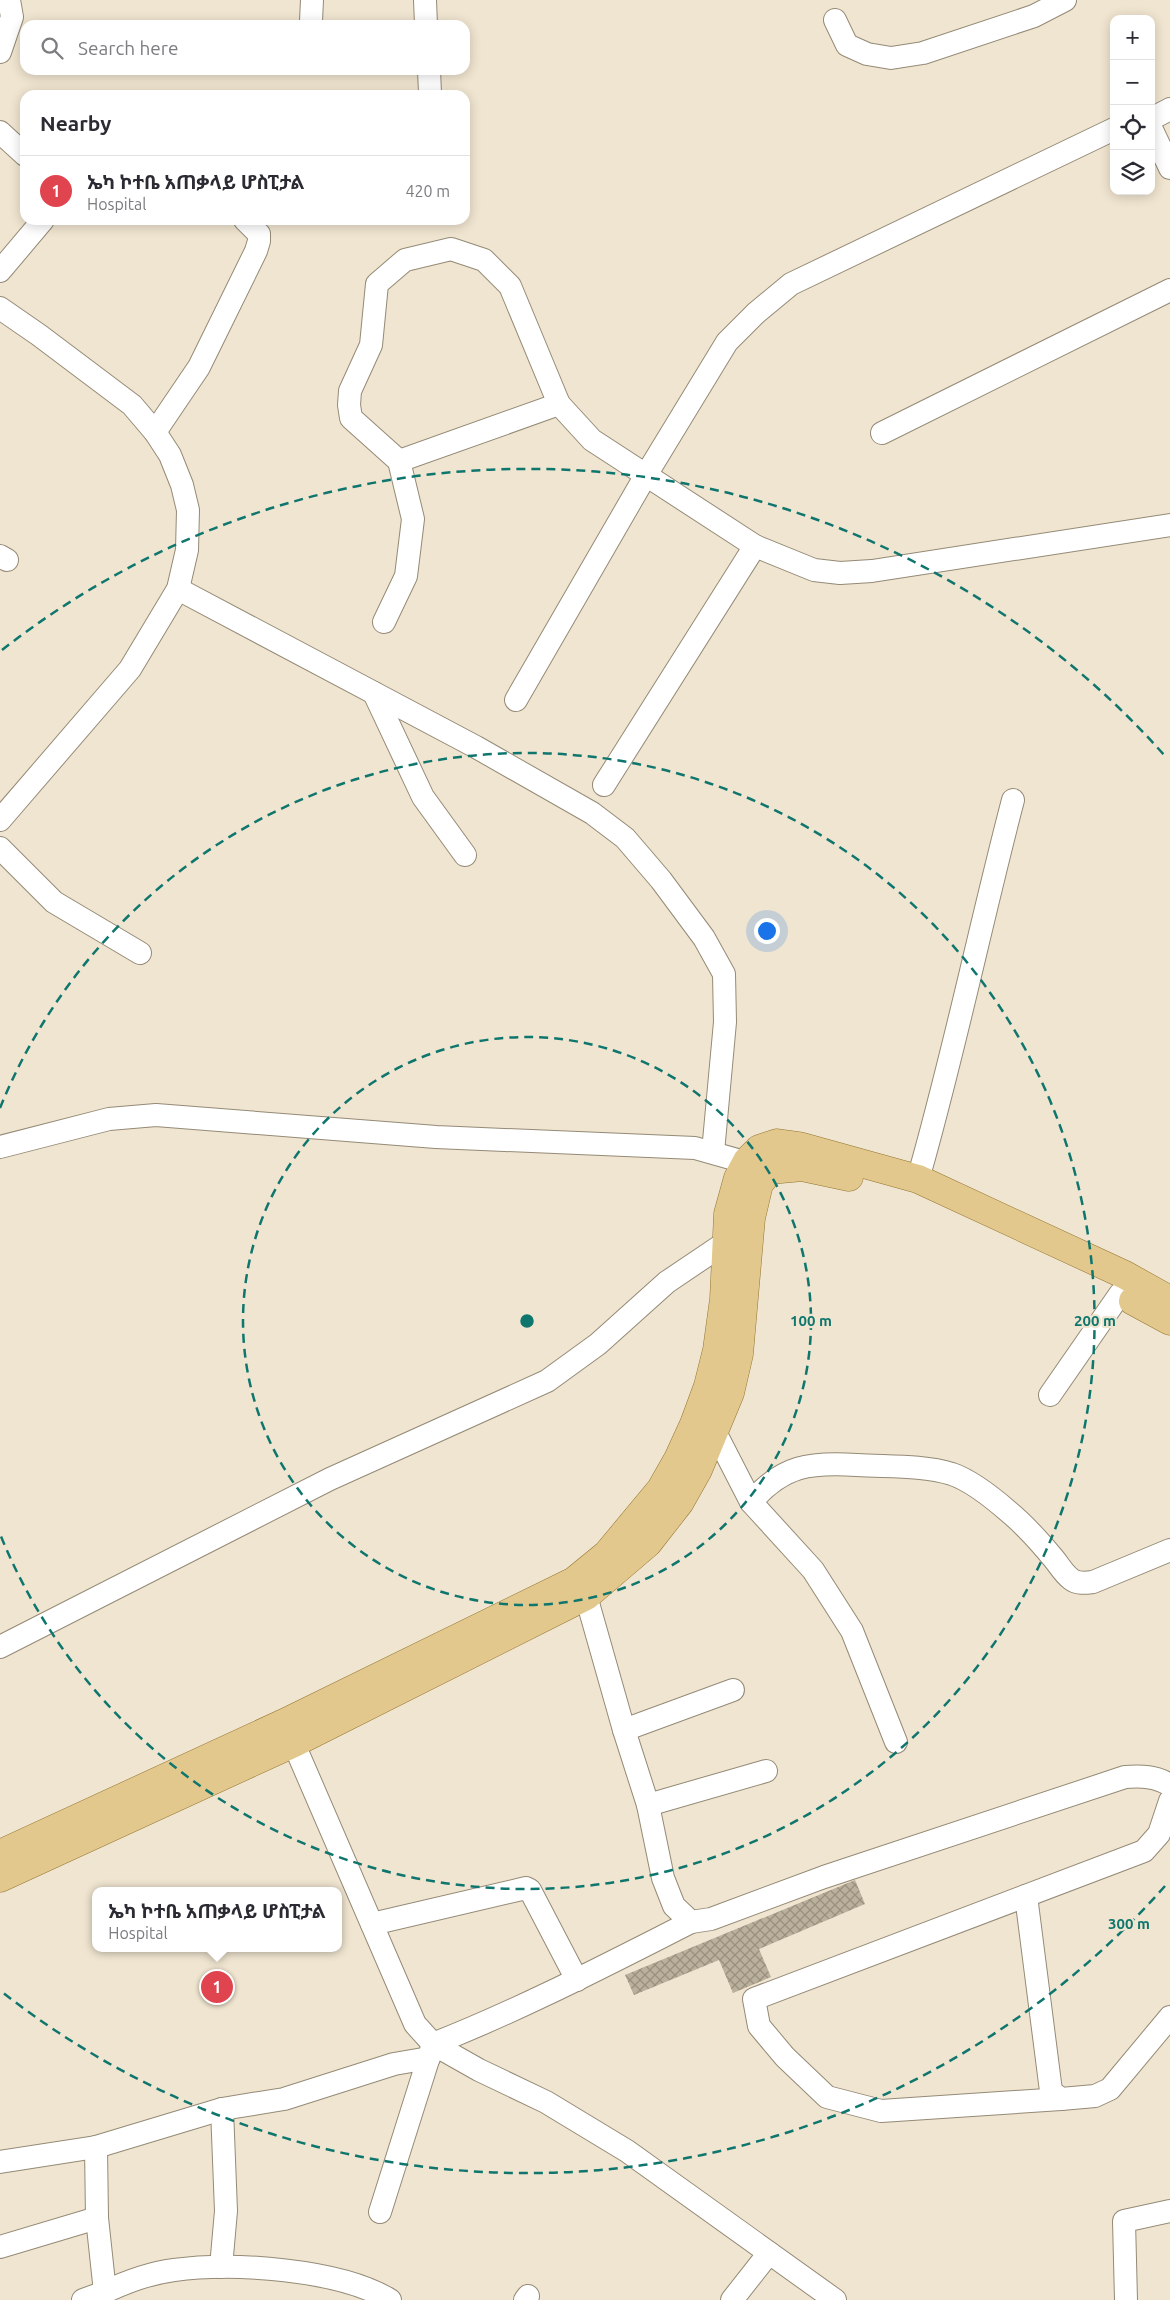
<!DOCTYPE html>
<meta charset="utf-8">
<style>
body{margin:0;font-family:Ubuntu,"Noto Sans Ethiopic",sans-serif;background:#f2f2f3;color:#2b2b33}
.controls{position:absolute;right:15px;top:15px;display:grid;overflow:hidden;border-radius:10px;box-shadow:0 2px 12px #0003}
.controls button{width:45px;height:45px;display:grid;place-items:center;padding:0;border:0;border-bottom:1px solid #e1e1e2;background:#fff;color:#2b2b33;font:25px sans-serif}
.you{position:absolute;left:766px;top:930px;width:18px;height:18px;margin:-12px;border:4px solid #fff;border-radius:50%;background:#1a73e8;box-shadow:0 0 0 8px #1a73e833}
.badge{display:grid;place-items:center;width:32px;height:32px;border-radius:50%;background:#2381ae;color:#fff;font-size:16px;font-weight:700}
.pin{position:absolute;translate:-50% -50%;border:2px solid #fff;box-shadow:0 1px 5px #0006}
.popup{position:absolute;left:92px;top:1887px;width:250px;height:65px;box-sizing:border-box;display:grid;place-content:center;border-radius:10px;background:#fff;filter:drop-shadow(0 1px 4px #0005);font-size:16px;white-space:nowrap;color:#7c7c81}
.popup b{font-size:19px;color:#2b2b33}
.popup::after{content:'';position:absolute;left:50%;top:100%;margin-left:-10px;border:10px solid transparent;border-top-color:#fff}
.list{margin:0;padding:0;list-style:none}
h2{display:flex;justify-content:space-between;align-items:center;height:65px;margin:0;padding:0 20px;font-size:21px}
h2 small{font-size:16px;font-weight:400;color:#7c7c81}
.list li{display:grid;grid-template-columns:32px 1fr auto;gap:15px;align-items:center;box-sizing:border-box;height:70px;padding:0 20px;border-top:1px solid #e1e1e2}
.list b{display:block;font-size:19px;white-space:nowrap}
.list p{margin:0;font-size:16px;white-space:nowrap;color:#7c7c81}
.list em{font-size:16px;font-style:normal;color:#7c7c81}
.icon{flex:none;width:28px;height:28px;fill:none;stroke:currentColor;stroke-width:2;stroke-linecap:round;stroke-linejoin:round}
.map{position:relative;flex:none;width:1170px;height:2300px;overflow:hidden}
.search{position:absolute;background:#fff;box-shadow:0 2px 12px #0003;left:20px;top:20px;width:450px;height:55px;display:flex;align-items:center;gap:12px;box-sizing:border-box;padding:0 18px;border-radius:15px;color:#7c7c81;font-size:19px}
.panel{position:absolute;background:#fff;box-shadow:0 2px 12px #0003;left:20px;top:90px;width:450px;height:135px;border-radius:15px}
.map>svg:first-child{display:block}
</style>
<div class="map">
<svg width="1170" height="2300" viewBox="0 0 1170 2300">
<defs>
<pattern id="building-cross-hatch" width="8" height="8" patternUnits="userSpaceOnUse" patternTransform="scale(1.25)"><rect width="8" height="8" fill="#bbb09c"/><path d="M0 0l8 8M0 8l8-8" fill="none" stroke="#988f7e"/></pattern>
</defs>
<rect width="100%" height="100%" fill="#f0e5d0"/>
<path fill="url(#building-cross-hatch)" d="M 855,1880 L 865,1904 L 759,1949 L 771,1977 L 733,1993 L 719,1960 L 634,1995 L 625,1975 Z"/>
<g fill="none" stroke-linecap="round" stroke-linejoin="round">
<g stroke="#948a76" stroke-width="24">
<g id="minor">
<path d="M 425,0 L 426,25"/>
<path d="M 835,20 L 847,45 L 867,54 L 891,58 L 923,53 L 1034,16 L 1065,0"/>
<path d="M 311,21 L 312,0"/>
<path d="M 0,52 L 12,17 L 9,0"/>
<path d="M 429,70 L 430,93"/>
<path d="M 1151,119 L 1170,109"/>
<path d="M 1151,128 L 1170,168"/>
<path d="M 0,132 L 25,155"/>
<path d="M 0,271 L 43,220"/>
<path d="M 0,308 L 39,335 L 132,405 L 155,432 L 170,455 L 182,485 L 188,510 L 187,550 L 178,589 L 130,669 L 0,820"/>
<path d="M 155,432 L 199,367 L 256,251 L 259,241 L 259,234 L 245,220"/>
<path d="M 882,433 L 1170,290"/>
<path d="M 399,461 L 559,404"/>
<path d="M 0,556 L 7,560"/>
<path d="M 178,589 L 476,747 L 592,813 L 625,838 L 661,880 L 704,938 L 724,974 L 725,1022 L 713,1152"/>
<path d="M 384,622 L 406,576 L 413,519 L 399,461 L 351,418 L 349,405 L 350,391 L 371,345 L 377,284 L 405,260 L 451,249 L 484,260 L 510,286 L 559,404 L 592,440 L 755,546"/>
<path d="M 374,693 L 423,797 L 465,855"/>
<path d="M 516,700 L 646,475 L 727,342 L 756,313 L 791,284 L 1114,129"/>
<path d="M 604,785 L 755,546 L 814,570 L 840,573 L 872,571 L 1170,525"/>
<path d="M 0,848 L 54,902 L 140,953"/>
<path d="M 0,1147 L 109,1119 L 156,1115 L 436,1137 L 695,1148 L 762,1167"/>
<path d="M 918,1179 C 954,1054 980,926 1013,800"/>
<path d="M 1050,1395 L 1120,1294"/>
<path d="M 715,1432 L 751,1502 L 813,1570 L 852,1631 L 896,1742"/>
<path d="M 751,1502 C 783,1465 810,1462 857,1465 C 888,1467 922,1465 952,1474 C 972,1481 993,1498 1009,1512 C 1026,1526 1040,1542 1054,1559 C 1059,1565 1064,1574 1071,1579 C 1077,1584 1085,1583 1093,1582 L 1170,1550"/>
<path d="M 586,1596 L 624,1730 L 648,1805 L 663,1878 L 674,1906 L 691,1922 L 711,1919 L 824,1877 L 1125,1777 C 1141,1776 1156,1776 1170,1785"/>
<path d="M 0,1647 L 330,1479 L 547,1381 L 598,1344 L 667,1282 L 725,1243"/>
<path d="M 287,1728 L 415,2024 L 433,2044 L 479,2070 L 546,2102 L 627,2151 L 835,2300"/>
<path d="M 624,1730 L 733,1690"/>
<path d="M 648,1805 L 766,1771"/>
<path d="M 1026,1896 L 1051,2091 L 1061,2099 L 1095,2096 L 1110,2089 L 1170,2017"/>
<path d="M 372,1924 L 526,1888 L 530,1890 L 577,1980"/>
<path d="M 1061,2099 L 881,2111 L 827,2097 L 785,2057 L 759,2026 L 754,1999 L 1144,1851 L 1159,1834 L 1170,1801"/>
<path d="M 96,2147 L 222,2109 L 284,2099 L 394,2064 L 429,2058"/>
<path d="M 0,2162 L 96,2147 L 97,2218 L 105,2292 C 126,2282 151,2273 174,2270 C 232,2262 340,2269 390,2300"/>
<path d="M 380,2212 L 433,2044 C 522,2009 606,1965 691,1922"/>
<path d="M 0,2247 L 97,2218"/>
<path d="M 221,2267 L 226,2211 L 222,2109"/>
<path d="M 83,2300 L 105,2292"/>
<path d="M 525,2300 L 528,2296"/>
<path d="M 732,2300 L 769,2253"/>
<path d="M 1126,2300 L 1124,2221 L 1170,2211"/>
</g>
</g>
<g stroke="#937532" stroke-width="29">
<g id="major">
<path d="M 1133,1301 L 1170,1321"/>
<path d="M 0,1854 L 284,1723 L 574,1581 L 607,1554 L 661,1489 L 678,1459 L 694,1424 L 708,1386 L 717,1350 L 724,1299 L 728,1214 L 738,1178 L 747,1161 L 759,1149 L 777,1143 L 799,1146 L 918,1179 L 1125,1275 L 1170,1300"/>
<path d="M 0,1878 L 294,1743 L 586,1596 L 648,1543 L 680,1502 L 698,1470 L 730,1393 L 739,1354 L 751,1218 L 759,1184 L 770,1170 L 802,1167 L 849,1177"/>
</g>
</g>
<use href="#minor" stroke="#fff" stroke-width="22"/>
<use href="#major" stroke="#e2c88c" stroke-width="28"/>
</g>
<g fill="none" stroke="#0f766e" stroke-width="2.5" stroke-dasharray="9 6">
<circle cx="527" cy="1321" r="284"/>
<path d="M0 1108A568 568 0 1 1 0 1534"/>
<path d="M1165 1886A852 852 0 0 1 2 1992M2 650A852 852 0 0 1 1165 756"/>
</g>
<circle cx="527" cy="1321" r="8" fill="#0f766e" stroke="#f0e5d0" stroke-width="2.5"/>
<g font-size="15" text-anchor="middle" font-weight="bold" fill="#0f766e" stroke="#f0e5d0" stroke-width="4.5" stroke-linejoin="round" paint-order="stroke">
<text x="811" y="1326">100 m</text>
<text x="1095" y="1326">200 m</text>
<text x="1129" y="1929">300 m</text>
</g>
</svg>
<div class="controls">
<button>+</button>
<button>−</button>
<button><svg class="icon" aria-label="locate" viewBox="0 0 24 24"><circle cx="12" cy="12" r="6"/><path d="M12 2v4M12 18v4M2 12h4M18 12h4"/></svg></button>
<button><svg class="icon" aria-label="layers" viewBox="0 0 24 24"><path d="M12 4l9 5-9 5-9-5zM3 14l9 5 9-5"/></svg></button>
</div>
<div class="you"></div>
<div class="pin badge" style="left:217px;top:1987px;background:#e0444e">1</div>
<div class="popup"><b>ኤካ ኮተቤ አጠቃላይ ሆስፒታል</b>Hospital</div>
<div class="search"><svg class="icon" aria-label="search" viewBox="0 0 24 24"><circle cx="10" cy="10" r="6"/><path d="M15 15l6 6"/></svg>Search here</div>
<section class="panel">
<h2>Nearby<small></small></h2>
<ul class="list">
<li><span class="badge" style="background:#e0444e">1</span><div><b>ኤካ ኮተቤ አጠቃላይ ሆስፒታል</b><p>Hospital</p></div><em>420 m</em></li>
</ul>
</section>
</div>
